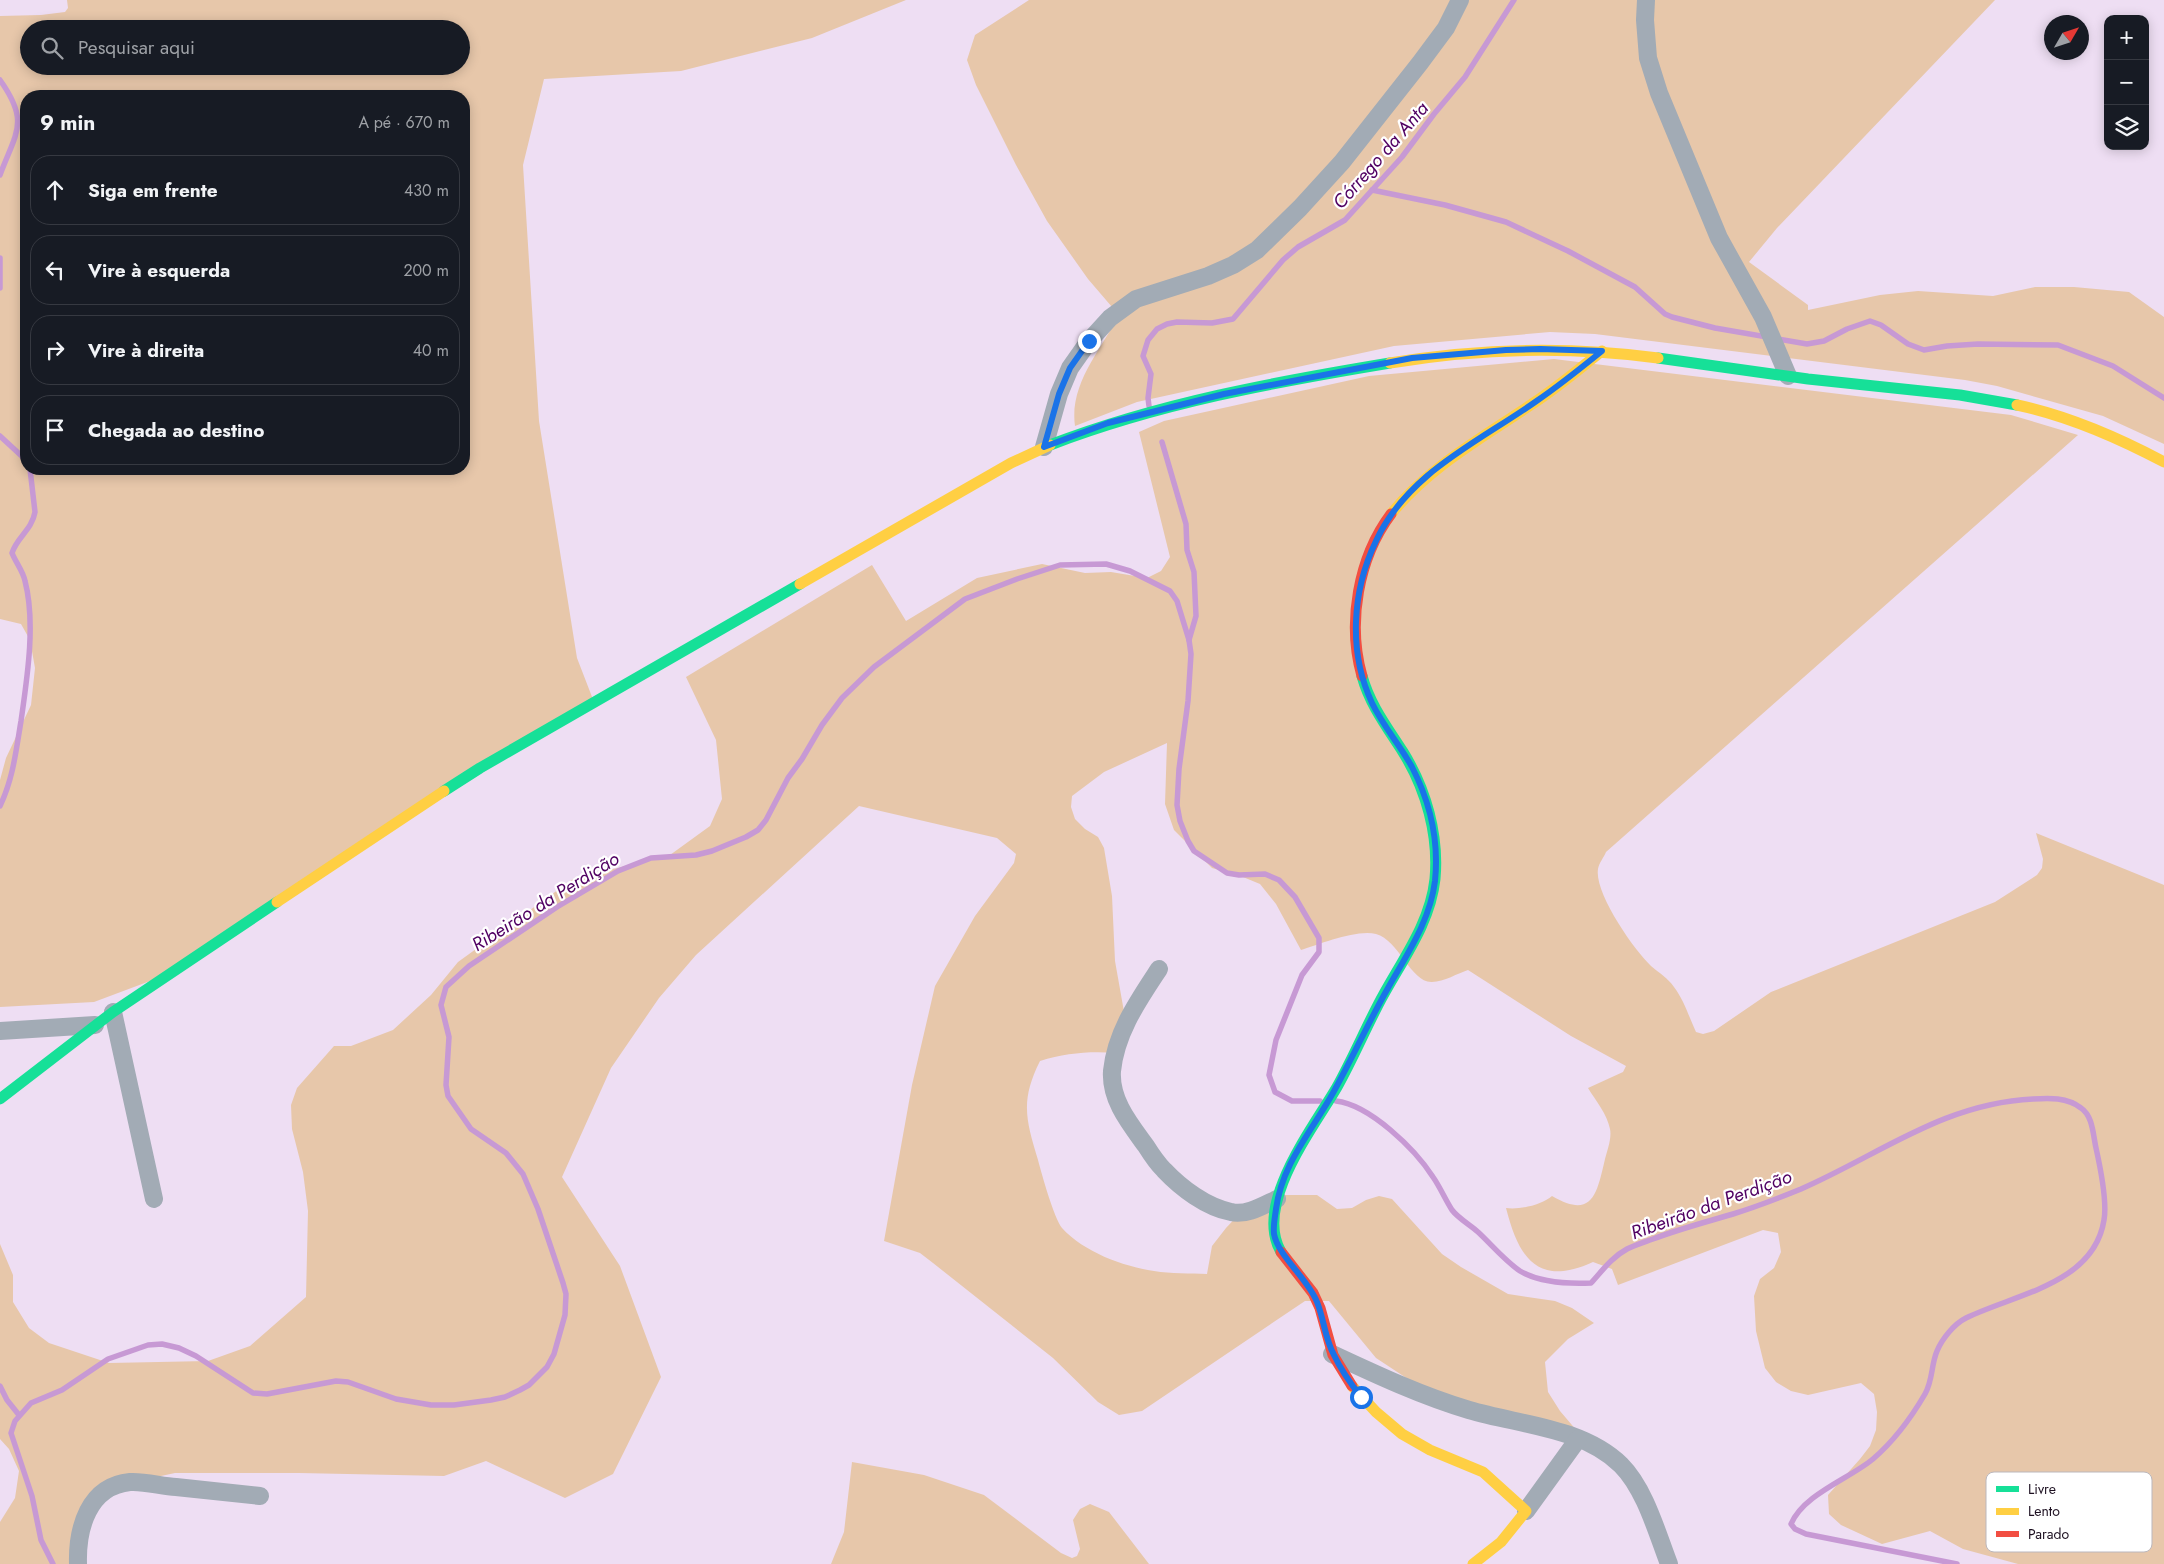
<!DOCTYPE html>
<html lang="pt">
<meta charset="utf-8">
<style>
body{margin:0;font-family:Jost,sans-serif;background:#20242c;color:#f1f3f6}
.controls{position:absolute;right:15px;top:15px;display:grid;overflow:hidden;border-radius:10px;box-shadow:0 2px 12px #0003}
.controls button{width:45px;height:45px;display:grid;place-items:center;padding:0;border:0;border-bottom:1px solid #363941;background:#171b24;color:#f1f3f6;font:25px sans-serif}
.compass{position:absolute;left:2044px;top:15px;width:45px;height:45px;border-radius:50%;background:#171b24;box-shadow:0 2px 12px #0003;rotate:51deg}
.stop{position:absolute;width:15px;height:15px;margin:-11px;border:4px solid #1a73e8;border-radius:50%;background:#fff}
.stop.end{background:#1a73e8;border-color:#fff;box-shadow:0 1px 5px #0008}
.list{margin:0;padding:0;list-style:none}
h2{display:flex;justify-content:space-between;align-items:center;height:65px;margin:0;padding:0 20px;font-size:21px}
h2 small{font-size:16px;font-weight:400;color:#9ea1a6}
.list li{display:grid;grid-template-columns:32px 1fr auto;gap:15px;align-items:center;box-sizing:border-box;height:70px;margin:0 10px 10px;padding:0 10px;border:1px solid #363941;border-radius:20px}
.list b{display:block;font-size:19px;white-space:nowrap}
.list em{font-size:16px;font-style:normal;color:#9ea1a6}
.icon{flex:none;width:28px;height:28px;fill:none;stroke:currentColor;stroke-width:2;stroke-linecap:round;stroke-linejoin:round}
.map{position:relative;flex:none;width:2164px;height:1564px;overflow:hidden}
.search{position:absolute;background:#171b24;box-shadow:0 2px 12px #0003;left:20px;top:20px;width:450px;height:55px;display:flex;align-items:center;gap:12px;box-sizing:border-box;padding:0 18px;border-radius:28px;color:#9ea1a6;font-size:19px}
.panel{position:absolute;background:#171b24;box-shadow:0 2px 12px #0003;left:20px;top:90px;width:450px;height:385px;border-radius:20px}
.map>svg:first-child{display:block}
</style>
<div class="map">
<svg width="2164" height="1564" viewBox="0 0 2164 1564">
<rect width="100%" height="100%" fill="#eedef3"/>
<g fill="#e7c7aa" fill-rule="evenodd">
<path d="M 67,0 L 906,0 L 812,38 L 681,71 L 544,79 L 523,165 L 539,421 L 577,658 L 594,702 L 158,978 L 94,1002 L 0,1007 L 0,780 L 6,758 L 31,705 L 35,668 L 30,640 L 21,624 L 0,619 L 0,16 L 41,15 L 65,12 L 68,8 ZM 29,29 L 461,29 L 461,66 L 29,66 ZM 26,96 L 464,96 L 464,469 L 26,469 Z"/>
<path d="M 1029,0 L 1995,0 L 1777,228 L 1749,262 L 1808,305 L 1808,310 L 1880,295 L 1918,291 L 1993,296 L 2035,287 L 2074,287 L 2129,292 L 2164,317 L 2164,444 L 2103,416 L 1997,386 L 1965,380 L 1595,334 L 1550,332 L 1394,346 L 1137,402 L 1075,426 C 1069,383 1102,349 1120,313 L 1112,307 L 1088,279 L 1047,221 L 1016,165 L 976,85 L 967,60 L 975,35 Z"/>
<path d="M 1554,359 L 2011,415 L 2078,435 L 1606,852 C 1604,857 1599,863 1598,869 C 1594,893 1634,950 1651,966 C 1659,973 1668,978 1674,987 C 1684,1000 1689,1017 1696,1032 L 1703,1034 L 1714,1031 L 1771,992 L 1995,902 L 2037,875 L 2042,868 L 2043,859 L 2036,833 L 2164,885 L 2164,1564 L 2018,1564 L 1963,1549 L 1930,1531 L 1882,1544 L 1841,1525 L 1829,1514 L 1828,1495 L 1860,1459 L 1870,1446 L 1876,1430 L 1877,1412 L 1874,1394 L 1861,1383 L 1808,1395 L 1791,1391 L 1776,1382 L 1765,1368 L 1756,1331 L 1754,1296 L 1760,1279 L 1774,1268 L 1781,1252 L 1778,1233 L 1763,1230 L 1618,1285 L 1612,1269 L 1593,1262 C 1538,1287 1519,1259 1506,1208 C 1519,1210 1542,1205 1552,1196 C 1593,1220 1597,1193 1605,1159 C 1607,1151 1612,1138 1610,1129 C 1607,1114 1596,1101 1588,1088 L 1623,1072 L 1626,1066 L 1571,1036 L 1468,970 C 1458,973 1444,982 1432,982 C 1411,983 1399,940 1376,934 C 1357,929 1320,944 1301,950 L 1276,904 L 1260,884 L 1243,877 L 1212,868 L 1174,830 L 1165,804 L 1167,743 L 1104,772 L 1072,796 L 1071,807 L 1075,819 L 1085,829 L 1098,837 L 1104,848 L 1112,896 L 1115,961 L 1126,1023 L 1117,1053 C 1089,1051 1066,1053 1040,1061 C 1020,1101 1026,1120 1038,1160 C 1042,1175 1054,1218 1062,1228 C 1084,1252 1122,1266 1154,1271 C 1171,1274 1190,1273 1207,1274 L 1212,1246 L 1226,1228 L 1243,1210 L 1275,1195 L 1317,1195 L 1337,1209 L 1352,1208 L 1366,1200 L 1379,1196 L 1392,1199 L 1442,1254 L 1461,1267 L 1508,1294 L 1555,1301 L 1572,1308 L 1594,1323 L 1568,1339 L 1545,1362 L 1548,1392 L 1560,1411 L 1583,1438 L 1417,1385 L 1376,1358 L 1329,1301 L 1305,1301 L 1142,1411 L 1119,1415 L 1098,1402 L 1053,1358 L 933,1263 L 920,1253 L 884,1241 L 912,1085 L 935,986 L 975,916 L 1014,863 L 1016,854 L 997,838 L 859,806 L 696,955 L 659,998 L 611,1068 L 562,1177 L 620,1266 L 661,1377 L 613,1474 L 565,1498 L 486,1461 L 444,1476 L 299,1473 L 175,1473 L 105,1488 L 75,1564 L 0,1564 L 0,1522 L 15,1498 L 19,1471 L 9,1449 L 0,1439 L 0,1244 L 13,1275 L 13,1302 L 29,1328 L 49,1343 L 109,1363 L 208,1361 L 250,1346 L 306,1297 L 308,1211 L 303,1172 L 292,1129 L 291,1105 L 297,1088 L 334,1046 L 351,1046 L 393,1030 L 431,995 L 458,962 L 573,879 L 670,855 L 710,826 L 722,799 L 716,740 L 686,677 L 872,565 L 906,621 L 977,578 L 1042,564 L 1085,573 L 1111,572 L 1147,578 L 1161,571 L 1170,557 L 1139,432 L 1164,421 L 1369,376 Z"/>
<path d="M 852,1462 L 924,1475 L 984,1495 L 1061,1553 L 1072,1558 L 1077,1556 L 1080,1549 L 1073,1520 L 1080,1509 L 1090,1504 L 1109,1512 L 1149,1564 L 831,1564 L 844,1532 Z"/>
</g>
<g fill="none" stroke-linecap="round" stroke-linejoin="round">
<g stroke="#c799d4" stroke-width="5.5">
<path d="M 0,80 C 30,122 16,132 0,175"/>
<path d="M 1372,190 L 1445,205 L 1506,222 L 1568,251 L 1635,287 L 1665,314 L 1672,317 L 1715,328 L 1807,344 L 1824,341 L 1847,329 L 1870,321 L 1881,325 L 1908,344 L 1924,350 L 1947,346 L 1978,344 L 2058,345 L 2113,366 L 2164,398"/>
<path d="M 0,258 L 0,288"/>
<path d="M 1149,406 L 1148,398 L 1151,374 L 1143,356 L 1148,340 L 1157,329 L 1167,324 L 1177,322 L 1212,323 L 1233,319 L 1283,260 L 1298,247 L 1345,220 L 1402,157 L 1434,114 L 1465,77 L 1514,0"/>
<path d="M 0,436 L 26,460"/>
<path d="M 1162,442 L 1186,524 L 1187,550 L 1194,572 L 1196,616 L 1189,640"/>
<path d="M 0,806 C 13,779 16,751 21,721 C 27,679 36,623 25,581 C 23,571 16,563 12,553 C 17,537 32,530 35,512 L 30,469"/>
<path d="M 1336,1101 C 1370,1105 1415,1149 1433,1177 C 1440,1187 1445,1199 1452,1210 C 1458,1218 1470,1225 1478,1232 C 1491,1244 1505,1261 1520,1271 C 1540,1283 1568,1284 1591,1283 C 1602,1271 1612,1257 1627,1249 C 1635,1245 1645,1242 1653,1239 C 1679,1229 1706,1222 1733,1214 C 1756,1207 1779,1198 1801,1189 C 1879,1155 1944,1103 2033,1099 C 2049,1098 2067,1097 2081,1108 C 2093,1116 2093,1135 2096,1148 C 2100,1166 2107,1203 2104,1220 C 2094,1284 2015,1294 1966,1318 C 1954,1324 1942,1339 1937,1351 C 1931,1365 1933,1380 1925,1394 C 1911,1418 1894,1441 1873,1459 C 1849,1479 1804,1494 1791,1524 L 1795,1529 L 1806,1534 L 1957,1564"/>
<path d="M 0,1386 L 7,1400 L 19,1415"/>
<path d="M 53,1564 L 41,1540 L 32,1496 L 11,1433 L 15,1421 L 31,1403 L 62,1390 L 108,1359 L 148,1345 L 162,1344 L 179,1348 L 196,1356 L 253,1393 L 267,1394 L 336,1381 L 348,1382 L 396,1399 L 431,1405 L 454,1405 L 491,1400 L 505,1397 L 520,1390 L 529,1385 L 547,1367 L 554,1354 L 565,1315 L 566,1294 L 563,1283 L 538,1209 L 523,1174 L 506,1153 L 471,1129 L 448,1096 L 446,1085 L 449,1037 L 441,1005 L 446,987 L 469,966 L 557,907 L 618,871 L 651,858 L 696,855 L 712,851 L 746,837 L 758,830 L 766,820 L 788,778 L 802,759 L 822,725 L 842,698 L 874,667 L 965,599 L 1017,579 L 1060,565 L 1106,564 L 1130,571 L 1170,591 L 1177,601 L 1189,640 L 1191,654 L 1188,701 L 1179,769 L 1177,805 L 1180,821 L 1188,841 L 1194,851 L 1227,873 L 1239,875 L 1265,874 L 1279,880 L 1295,897 L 1319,938 L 1319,952 L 1302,975 L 1276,1040 L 1269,1075 L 1275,1092 L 1292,1101 L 1320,1101"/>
</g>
<g stroke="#a2abb5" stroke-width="18">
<path d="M 1646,0 L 1645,20 L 1648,58 L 1659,93 L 1719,238 L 1763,317 L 1788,376"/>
<path d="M 1044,447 L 1059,394 L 1070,368 L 1089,341 L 1110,318 L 1136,299 L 1208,276 L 1233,265 L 1257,250 L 1300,208 L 1342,162 L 1420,63 L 1446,28 L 1460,0"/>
<path d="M 1159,969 C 1138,1001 1116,1032 1112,1071 C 1110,1100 1130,1124 1146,1146 C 1151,1154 1157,1163 1164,1170 C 1181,1188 1206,1207 1231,1212 C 1246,1216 1264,1205 1277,1199"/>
<path d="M 113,1012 L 154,1199"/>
<path d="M 0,1031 L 95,1025"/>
<path d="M 1332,1354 C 1377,1375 1422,1396 1469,1410 C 1519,1425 1582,1427 1621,1465 C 1645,1489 1657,1533 1669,1564"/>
<path d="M 1526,1511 L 1578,1439"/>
<path d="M 78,1564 C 77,1529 88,1486 130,1482 C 144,1481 161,1486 176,1487 C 204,1490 232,1493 260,1496"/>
</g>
<g stroke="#16e098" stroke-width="11">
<path d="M 1658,358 L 1808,379 L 1960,395 L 2017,405"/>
<path d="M 1050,445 C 1159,403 1275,382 1390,363"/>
<path d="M 444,791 L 480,768 L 800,584"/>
<path d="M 0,1099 L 113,1012 L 277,902"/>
<path d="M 1281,1252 C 1253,1204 1314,1127 1337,1087 C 1352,1060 1364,1032 1378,1005 C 1399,964 1430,926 1435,879 C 1439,835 1426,789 1403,752 C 1387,727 1370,705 1362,676"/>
</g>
<g stroke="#ffcf43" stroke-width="11">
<path d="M 1390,363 C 1480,348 1568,346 1658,358"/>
<path d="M 2017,405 C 2069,416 2117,437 2164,462"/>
<path d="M 1391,514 C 1430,466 1482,438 1532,404 C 1557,388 1579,369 1602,351"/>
<path d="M 800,584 L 1011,463 L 1050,445"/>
<path d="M 277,902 L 444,791"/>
<path d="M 1352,1386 L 1376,1412 L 1402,1434 L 1430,1450 L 1483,1472 L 1526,1511 L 1501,1542 L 1473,1564"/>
</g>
<g stroke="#f24e42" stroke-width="11">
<path d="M 1362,676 C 1347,623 1358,558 1391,514"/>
<path d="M 1281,1252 L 1313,1293 L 1320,1308 L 1333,1355 L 1352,1386"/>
</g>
</g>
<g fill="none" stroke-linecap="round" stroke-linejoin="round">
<path stroke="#1a73e8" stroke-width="6" d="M 1089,341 L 1070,368 L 1059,394 L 1044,447 L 1108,423 L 1224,394 L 1412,358 L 1506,350 L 1540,349 L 1602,351 C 1581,368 1560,385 1538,400 C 1479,442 1408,472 1376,541 C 1352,591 1348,652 1372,703 C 1383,726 1400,745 1412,767 C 1430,802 1439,842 1435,881 C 1430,921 1407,954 1388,988 C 1368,1023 1352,1059 1333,1093 C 1311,1132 1282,1164 1276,1209 C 1275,1217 1273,1226 1274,1234 C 1278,1256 1308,1279 1317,1302 C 1324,1319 1325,1339 1334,1355 C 1341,1370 1351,1384 1361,1397"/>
</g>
<g text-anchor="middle" stroke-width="4.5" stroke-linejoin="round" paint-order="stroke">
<g font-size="19" font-style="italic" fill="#500062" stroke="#fff">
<text transform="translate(1380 155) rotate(-49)" y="7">Córrego da Anta</text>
<text transform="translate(545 901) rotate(-32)" y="7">Ribeirão da Perdição</text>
<text transform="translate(1711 1204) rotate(-20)" y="7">Ribeirão da Perdição</text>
</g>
</g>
<rect x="1986" y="1472" width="166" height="80" rx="8" fill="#fff" stroke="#bbb7bc" stroke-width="1"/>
<rect x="1996" y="1486" width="23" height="6" fill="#16e098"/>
<rect x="1996" y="1508" width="23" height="7" fill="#ffcf43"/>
<rect x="1996" y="1531" width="23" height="6" fill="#f24e42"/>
<g font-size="14" fill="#1c0f20">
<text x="2028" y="1494">Livre</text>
<text x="2028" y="1516">Lento</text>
<text x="2028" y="1539">Parado</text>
</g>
</svg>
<div class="controls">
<button>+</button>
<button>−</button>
<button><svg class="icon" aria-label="layers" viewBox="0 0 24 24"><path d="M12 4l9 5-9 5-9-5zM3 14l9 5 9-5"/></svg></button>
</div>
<svg class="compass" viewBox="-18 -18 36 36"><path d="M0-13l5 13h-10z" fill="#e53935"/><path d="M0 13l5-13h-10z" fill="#9ea1a6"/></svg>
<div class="stop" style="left:1361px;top:1397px"></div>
<div class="stop end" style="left:1089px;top:341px"></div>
<div class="search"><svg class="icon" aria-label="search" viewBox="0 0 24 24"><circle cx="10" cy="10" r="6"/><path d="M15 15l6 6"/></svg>Pesquisar aqui</div>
<section class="panel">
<h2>9 min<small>A pé · 670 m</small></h2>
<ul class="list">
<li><svg class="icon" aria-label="ahead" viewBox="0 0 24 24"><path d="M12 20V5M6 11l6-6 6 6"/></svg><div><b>Siga em frente</b></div><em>430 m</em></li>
<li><svg class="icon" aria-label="left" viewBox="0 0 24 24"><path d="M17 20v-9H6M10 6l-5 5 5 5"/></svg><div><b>Vire à esquerda</b></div><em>200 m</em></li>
<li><svg class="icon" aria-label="right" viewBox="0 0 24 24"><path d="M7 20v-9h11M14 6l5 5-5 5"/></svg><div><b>Vire à direita</b></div><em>40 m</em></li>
<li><svg class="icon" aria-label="arrive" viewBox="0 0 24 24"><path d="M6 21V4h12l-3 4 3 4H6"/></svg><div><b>Chegada ao destino</b></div></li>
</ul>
</section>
</div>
